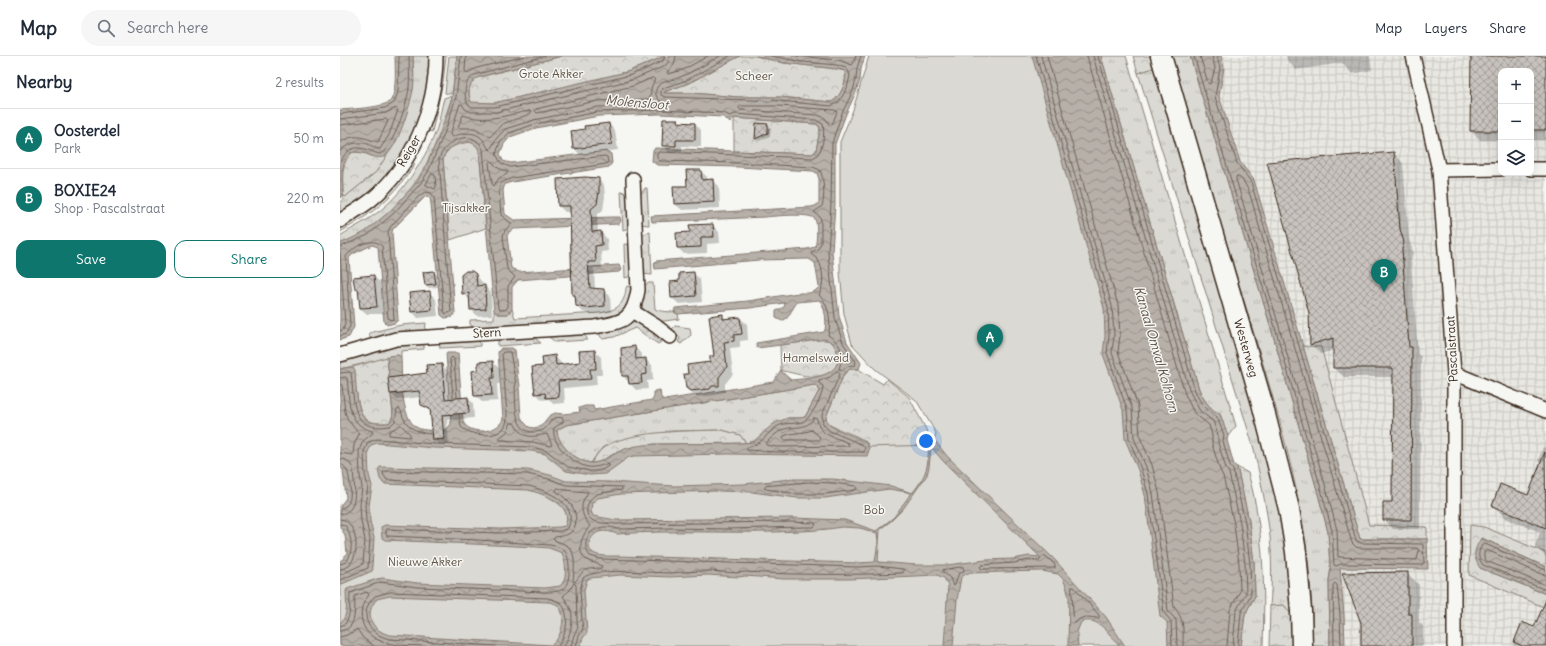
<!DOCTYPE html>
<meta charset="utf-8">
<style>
body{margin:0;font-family:Delius,sans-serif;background:#f6f6f7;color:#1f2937}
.controls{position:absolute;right:12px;top:12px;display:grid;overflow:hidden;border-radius:8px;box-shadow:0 4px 16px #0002}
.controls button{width:36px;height:36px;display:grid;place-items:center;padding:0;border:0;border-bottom:1px solid #e0e1e3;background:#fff;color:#1f2937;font:20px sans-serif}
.you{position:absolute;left:586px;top:385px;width:14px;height:14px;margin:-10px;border:3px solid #fff;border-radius:50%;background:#1a73e8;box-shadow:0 0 0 6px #1a73e833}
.badge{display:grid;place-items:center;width:26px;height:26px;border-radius:50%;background:#0f766e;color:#fff;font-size:13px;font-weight:700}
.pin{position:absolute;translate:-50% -33px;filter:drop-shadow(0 1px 2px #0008)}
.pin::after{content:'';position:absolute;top:21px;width:14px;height:12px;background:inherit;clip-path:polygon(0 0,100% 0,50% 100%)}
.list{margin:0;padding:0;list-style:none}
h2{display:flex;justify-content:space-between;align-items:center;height:52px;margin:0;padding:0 16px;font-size:17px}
h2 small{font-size:13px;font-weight:400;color:#747a83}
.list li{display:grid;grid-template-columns:26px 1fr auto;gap:12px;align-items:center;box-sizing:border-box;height:60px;padding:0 16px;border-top:1px solid #e0e1e3}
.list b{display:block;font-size:15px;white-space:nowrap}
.list p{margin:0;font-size:13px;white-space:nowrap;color:#747a83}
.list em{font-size:13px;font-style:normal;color:#747a83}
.actions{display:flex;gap:8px;padding:12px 16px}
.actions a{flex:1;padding:9px 0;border:1px solid #0f766e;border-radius:12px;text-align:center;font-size:14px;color:#0f766e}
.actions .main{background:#0f766e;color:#fff}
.icon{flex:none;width:22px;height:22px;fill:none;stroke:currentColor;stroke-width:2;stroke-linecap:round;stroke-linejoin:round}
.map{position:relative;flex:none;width:1206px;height:590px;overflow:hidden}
header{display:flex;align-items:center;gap:24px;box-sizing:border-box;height:56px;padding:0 20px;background:#fff;border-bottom:1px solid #e0e1e3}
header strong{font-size:19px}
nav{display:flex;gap:22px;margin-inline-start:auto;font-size:14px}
.search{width:280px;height:36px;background:#f6f6f7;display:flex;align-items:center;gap:10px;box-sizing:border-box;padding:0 14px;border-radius:22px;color:#747a83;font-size:15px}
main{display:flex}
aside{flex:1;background:#fff}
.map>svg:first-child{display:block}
</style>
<header>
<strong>Map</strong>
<div class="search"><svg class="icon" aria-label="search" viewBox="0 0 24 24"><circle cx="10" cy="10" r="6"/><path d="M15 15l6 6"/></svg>Search here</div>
<nav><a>Map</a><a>Layers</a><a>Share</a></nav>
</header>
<main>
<aside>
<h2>Nearby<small>2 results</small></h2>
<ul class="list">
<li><span class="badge">A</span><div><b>Oosterdel</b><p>Park</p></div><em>50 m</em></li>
<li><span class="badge">B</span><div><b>BOXIE24</b><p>Shop · Pascalstraat</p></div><em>220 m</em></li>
</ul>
<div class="actions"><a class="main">Save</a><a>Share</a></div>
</aside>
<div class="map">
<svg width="1206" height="590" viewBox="0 0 1206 590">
<defs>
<pattern id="industrial-grid" width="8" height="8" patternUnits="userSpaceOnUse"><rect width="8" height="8" fill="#e8e7e2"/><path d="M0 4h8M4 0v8" fill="none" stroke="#c8c6c1"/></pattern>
<pattern id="grass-tufts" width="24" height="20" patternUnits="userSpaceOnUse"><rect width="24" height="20" fill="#dad9d3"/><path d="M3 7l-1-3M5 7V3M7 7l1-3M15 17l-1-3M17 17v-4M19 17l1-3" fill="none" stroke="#bcbab5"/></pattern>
<pattern id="forest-crowns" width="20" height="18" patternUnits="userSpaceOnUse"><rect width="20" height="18" fill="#dad9d3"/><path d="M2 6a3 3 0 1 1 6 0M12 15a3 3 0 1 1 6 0" fill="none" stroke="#bcbab5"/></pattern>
<pattern id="water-waves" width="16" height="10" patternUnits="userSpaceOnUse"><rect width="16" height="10" fill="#b6b0a9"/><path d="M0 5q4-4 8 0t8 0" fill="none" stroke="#958f89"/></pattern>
<pattern id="building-cross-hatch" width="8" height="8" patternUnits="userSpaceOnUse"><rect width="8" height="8" fill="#c8c3be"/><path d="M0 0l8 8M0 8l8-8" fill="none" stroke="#a49f9a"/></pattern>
</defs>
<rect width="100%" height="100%" fill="#f6f6f2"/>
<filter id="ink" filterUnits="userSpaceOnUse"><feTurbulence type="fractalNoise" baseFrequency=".025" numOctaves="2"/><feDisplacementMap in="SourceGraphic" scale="8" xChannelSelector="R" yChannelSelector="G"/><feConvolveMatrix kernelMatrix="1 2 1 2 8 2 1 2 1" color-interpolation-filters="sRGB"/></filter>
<g filter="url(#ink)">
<path fill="url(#industrial-grid)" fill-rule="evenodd" d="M 844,0 L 1206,0 L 1206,590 L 979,590 L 977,492 ZM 1161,15 L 1191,15 L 1191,117 L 1161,117 Z"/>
<g fill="url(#grass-tufts)" stroke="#8a8278">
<path d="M 73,0 L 91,0 C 90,54 64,109 23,143 C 16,149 8,154 0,159 L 0,146 L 3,144 L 3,138 L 5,141 L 36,116 L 57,83 L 73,33 Z"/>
<path d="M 101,0 L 106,0 L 103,26 L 92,76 L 86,74 Z"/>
<path d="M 109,0 L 117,0 L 112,38 L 105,37 Z"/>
<path d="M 761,0 L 786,0 L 896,370 L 888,380 L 880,358 C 869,352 864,345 859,333 Z"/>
<path d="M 832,0 L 850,0 L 933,279 L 977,434 L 988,476 L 990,511 L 991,511 L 989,524 L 990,590 L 972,590 C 976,469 936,352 902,238 C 877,159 855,79 832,0 Z"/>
<path d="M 816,11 L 931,409 L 950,511 L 953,561 L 944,549 L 930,550 C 932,527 932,504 930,481 C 927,452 920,422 914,393 L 798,17 Z"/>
<path d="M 110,40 L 112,41 C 95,91 85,127 41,163 C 36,167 31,172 25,176 C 17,181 8,184 0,188 L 0,180 C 14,171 29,164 42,153 C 64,135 88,99 97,72 C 100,63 101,52 104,42 Z"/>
<path d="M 70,104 L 75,108 C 54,141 34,157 0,176 L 0,171 Z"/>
<path d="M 305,132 L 307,132 L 309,169 L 300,168 L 299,141 Z"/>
<path d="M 281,135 C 293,137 291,161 292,171 L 283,174 Z"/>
<path d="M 310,176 L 312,219 L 302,218 L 300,179 Z"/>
<path d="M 284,188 L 293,189 L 294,219 L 285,222 Z"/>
<path d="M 309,227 L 313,227 L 315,253 C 322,257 331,254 338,258 L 339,263 L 317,266 C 299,253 301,252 303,230 Z"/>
<path d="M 287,230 L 294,232 L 287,253 L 269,265 L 134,273 L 130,268 L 130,264 L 154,263 L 154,255 L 159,258 L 168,258 L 172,253 L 175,262 L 260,257 C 270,255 280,253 284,242 C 286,238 285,233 287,230 Z"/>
<path d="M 295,263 L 313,273 L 314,280 L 321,286 L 318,288 L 295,272 L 274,281 L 263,283 L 260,280 L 260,275 Z"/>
<path d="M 86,267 L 85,276 L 31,285 L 29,277 L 61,269 Z"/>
<path d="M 335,270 L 350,272 L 351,279 L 341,288 L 338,286 L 340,282 L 331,274 Z"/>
<path d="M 241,276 L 247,282 L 247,284 L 215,286 L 209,281 L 211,278 Z"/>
<path d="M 191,279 L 201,287 L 158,290 L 158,280 Z"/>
<path d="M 134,281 L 140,287 L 140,290 L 100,292 L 99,284 Z"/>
<path d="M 63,286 L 84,287 L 84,293 L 61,295 L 61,301 L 58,299 L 49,300 L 47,302 L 0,313 L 0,304 Z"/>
<path d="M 475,329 L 479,332 L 479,335 L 465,361 L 460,362 L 448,362 L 424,376 L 415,385 L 406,387 L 400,379 L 382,374 L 332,375 L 282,384 L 263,391 L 257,398 L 251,407 C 237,405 217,390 217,374 L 226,369 Z"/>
<path d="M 897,411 L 908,417 C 924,472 925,533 923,590 L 901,590 L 905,558 L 915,540 L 914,507 L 909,465 Z"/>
</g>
<g fill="url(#forest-crowns)" stroke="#8a8278">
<path d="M 222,0 L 325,0 L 290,15 L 247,26 L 154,47 L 133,47 L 130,45 C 128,36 128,28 136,22 Z"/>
<path d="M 400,0 L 416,0 L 444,7 L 497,13 L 505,15 C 508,24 500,43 491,46 L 440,41 L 399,41 L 352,37 L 324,37 L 324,36 L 349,27 Z"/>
<path d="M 793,0 L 813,0 L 816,11 L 798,17 Z"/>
<path d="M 394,62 L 476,68 L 479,70 L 480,73 L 476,95 L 472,98 L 394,95 Z"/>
<path d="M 130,86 L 136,89 L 139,94 L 146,172 L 110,184 L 103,103 C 106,90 119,88 130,86 Z"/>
<path d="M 13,96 L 25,97 L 31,100 L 45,100 L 49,96 L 36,116 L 5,141 L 3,138 C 3,123 0,107 13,96 Z"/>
<path d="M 475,284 C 479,284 483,283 487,284 C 499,287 501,305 494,313 C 490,317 485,319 480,320 C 467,322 455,317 443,315 L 441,314 L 440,289 Z"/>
<path d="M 963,290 L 981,291 L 1029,469 L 1087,471 L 1087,483 L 1020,483 Z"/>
<path d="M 47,301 L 53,359 L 49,367 C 42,367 34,368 27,364 C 17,359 15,323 13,311 Z"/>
<path d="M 510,313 L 518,313 L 543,328 L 547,323 L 569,341 L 589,379 L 587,379 L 588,384 L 586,401 L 543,425 C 539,417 531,393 527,387 C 520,379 496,374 487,367 L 486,361 L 504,318 Z"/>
<path d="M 382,374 L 400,379 L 406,387 L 314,388 L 277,396 L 259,406 L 251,407 C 255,402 258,396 263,392 C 287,374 352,375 382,374 Z"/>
<path d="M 1130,469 L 1144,471 L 1206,497 L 1206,511 L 1142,482 L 1140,512 L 1206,538 L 1206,552 L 1129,519 Z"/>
<path d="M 944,549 L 953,561 L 952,590 L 929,590 L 930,550 Z"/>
</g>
<path fill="#dad9d3" stroke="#8a8278" d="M 529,0 L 698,0 L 782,320 L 815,460 L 833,590 L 0,590 L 0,512 L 27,511 L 22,386 L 34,385 L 202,394 L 241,415 L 294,398 L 593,389 L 596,377 L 576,344 L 535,313 L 512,288 L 504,258 L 500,216 L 500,86 L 513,54 Z"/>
<g fill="url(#water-waves)" stroke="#857a71" fill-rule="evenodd">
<path d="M 55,0 L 73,0 C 73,11 75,23 73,34 C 70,49 58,92 45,100 C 34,108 9,80 3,111 C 1,119 3,130 3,138 L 0,142 L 0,54 C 10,53 46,52 51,44 C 57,35 55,10 55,0 Z"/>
<path d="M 117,0 L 222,0 L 139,21 C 129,26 127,36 131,46 L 154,47 L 290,15 L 325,0 L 400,0 L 349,27 L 324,36 L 324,37 L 352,37 L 399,41 L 440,41 L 491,46 C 500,43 508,24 505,15 L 497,13 L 444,7 L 416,0 L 525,0 L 521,13 L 520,24 L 516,36 L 506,58 L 495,88 L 495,148 L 492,196 L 499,260 L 507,286 L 521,307 L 519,313 L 510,313 L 504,318 L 486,361 L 487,367 C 498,376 514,379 526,386 L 529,394 L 527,400 L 388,398 L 294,400 L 289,401 L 265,418 L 250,419 L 226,415 L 205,398 L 192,395 L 94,392 L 37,387 L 31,389 L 28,396 L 29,419 L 32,430 L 29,450 L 30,465 L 34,482 L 32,510 L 33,513 L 32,515 L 2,528 L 0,527 L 0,505 L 3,503 L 7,497 L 5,479 L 0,471 L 0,450 L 6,442 L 3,414 L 0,410 L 0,313 L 3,312 L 13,311 L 15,314 C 16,325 16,359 27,364 C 33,368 42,367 49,367 L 52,364 L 53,356 L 47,302 L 49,300 L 58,299 L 61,301 C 62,319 60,360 76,371 C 84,376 97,374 107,373 L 111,368 L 106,297 L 118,297 L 123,365 C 127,379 158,378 163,363 L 158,296 L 161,292 L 172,292 L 175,294 L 178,324 L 179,324 L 180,330 L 179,331 L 181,361 L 184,366 L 189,371 L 194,372 L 201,370 L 209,360 L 215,357 L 223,358 L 240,356 L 239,352 L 245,350 L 253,350 L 254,354 L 312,344 L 314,341 L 314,335 L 320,334 L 321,342 L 325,344 L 433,326 L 441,314 L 442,316 L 451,324 C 468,322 505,322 497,295 C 495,290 492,285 487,284 C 480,283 472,285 465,286 C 449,288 433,290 417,292 L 416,287 L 484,276 C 488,269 485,249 479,244 L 457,246 L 447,262 L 442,265 L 436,262 L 436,255 L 444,251 L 445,248 L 444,247 L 410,252 L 338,258 L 334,256 L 335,252 L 408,245 L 458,237 L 469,237 L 475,235 L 479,231 L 475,207 L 469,203 L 419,204 L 315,213 L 314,207 L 316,205 L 467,193 L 475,191 C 477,186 478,164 474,162 C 467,157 435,160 425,161 C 387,163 350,164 312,166 L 311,160 L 471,151 L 475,150 L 479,147 L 479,123 L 477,117 L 473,115 L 398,111 L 317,109 L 312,105 L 313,95 L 315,92 L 472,98 L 476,95 L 480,73 L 479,70 L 476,68 L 394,62 L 390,67 L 384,61 L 320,58 L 259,60 L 196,72 L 170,81 L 164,88 L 160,98 L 163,105 L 171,107 L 267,95 L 271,98 L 272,107 L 269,111 L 172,126 L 165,128 L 163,134 L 165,158 L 174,164 L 273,161 L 280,161 L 281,165 L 279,168 L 174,173 L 169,176 L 167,180 L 171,212 L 179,216 L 279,209 L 281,214 L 279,216 L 178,224 L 172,231 L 172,253 L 168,258 L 158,258 L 154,255 L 139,94 C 138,92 137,90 135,89 C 126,80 105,92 103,103 L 115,257 L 112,261 L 105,262 L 101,259 L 91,148 L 90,142 L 86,140 L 53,173 L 52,176 L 58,264 L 55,267 L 47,269 L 44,266 L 38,191 L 32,189 L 13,198 L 9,202 L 14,271 L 9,281 L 0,284 L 0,188 L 25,176 L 50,155 L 77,126 L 84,114 L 103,72 L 112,41 ZM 475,329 L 479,332 L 479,335 L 465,361 L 460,362 L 448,362 L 437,366 L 432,369 L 413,386 C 386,389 358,387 331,388 C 317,388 302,388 288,392 C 275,395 264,408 250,407 C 236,405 217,388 217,374 L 226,369 Z"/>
<path d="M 692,0 L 761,0 L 859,333 C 864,345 869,352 880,358 L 888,380 L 887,384 L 894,409 L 897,411 L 909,465 L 914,507 L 915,540 L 905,558 L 901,590 L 828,590 L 827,566 L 820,560 L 805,439 L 798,414 L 785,383 L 783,354 L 763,298 L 765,280 L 764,252 Z"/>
<path d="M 850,0 L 881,0 L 884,12 L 879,40 L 900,106 L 914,124 L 1020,483 L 1087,483 L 1088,513 L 1000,512 L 1004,559 L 1005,590 L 990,590 L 989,524 L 991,512 L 990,511 L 988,476 L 977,434 L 933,279 Z"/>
<path d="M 587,379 L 592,381 L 607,400 L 714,503 L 766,561 L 785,590 L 779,590 C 769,578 759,560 741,566 L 737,576 L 738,590 L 728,590 L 729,541 L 726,530 L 723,523 L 718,518 L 702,515 L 628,517 L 621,521 L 617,544 L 613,590 L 604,590 L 608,529 L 604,522 L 597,519 L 509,523 L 444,523 L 405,520 L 399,521 L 368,519 L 330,521 L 280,519 L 250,522 L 247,524 L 244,534 L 247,577 L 243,582 L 240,590 L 2,590 L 0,588 L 0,567 C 9,561 6,545 6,535 L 7,533 L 37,523 L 42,522 L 77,527 L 205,532 L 220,530 C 228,523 226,506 222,497 L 209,492 L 197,491 L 45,484 L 42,482 L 41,471 L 45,469 L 161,473 L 220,471 L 225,470 C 234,449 204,438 188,434 L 44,428 L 40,423 L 38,414 L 40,411 L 188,414 L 210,419 L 226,425 L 270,426 L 334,430 L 404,428 L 450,423 L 493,423 L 551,430 L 572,437 C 589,418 590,403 587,379 ZM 592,392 L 603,405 L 700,501 L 689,500 L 673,503 L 646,504 L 607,509 L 577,509 L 538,506 L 540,473 L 551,465 L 563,453 L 587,419 L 589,411 L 591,393 ZM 549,433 L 567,436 L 570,437 L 569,440 L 554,461 L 536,475 L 505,464 L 452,462 L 276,464 L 253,460 L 251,455 L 252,447 L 258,442 L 281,438 L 378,435 L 412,436 L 457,442 L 485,442 ZM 502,471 L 520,472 L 537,477 L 538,485 L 535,506 L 518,507 L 277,500 C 270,500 258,501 252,496 C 245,490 252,478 259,476 C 265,474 272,476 277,478 C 330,474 382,477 434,476 C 457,475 479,475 502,471 ZM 50,540 L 208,546 C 212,547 217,547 219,551 C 227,560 221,584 211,589 L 50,579 C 32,575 23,558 37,543 Z"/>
<path d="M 1141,482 L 1206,511 L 1206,538 L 1140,512 C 1132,499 1134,495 1141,482 Z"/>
</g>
<g fill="#0003">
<path d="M 946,0 L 1030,0 L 1032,14 L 1012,18 L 1002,7 L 956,14 L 947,4 Z"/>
<path d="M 1127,0 L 1206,0 L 1206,84 L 1191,84 L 1191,15 L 1161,15 L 1161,84 L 1140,84 L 1131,75 L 1131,5 Z"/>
<path d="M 337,64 L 340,67 L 355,68 L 361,74 L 361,91 L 342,90 L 342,96 L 329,96 L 323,89 Z"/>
<path d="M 269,68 L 275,75 L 278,94 L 240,99 L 234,92 Z"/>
<path d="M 417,68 L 428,69 L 431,72 L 430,80 L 419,85 L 416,83 Z"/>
<path d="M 1054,97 L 1063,107 L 1069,183 L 1073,196 L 1071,204 L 1078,298 L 1081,301 L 1080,473 L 1053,473 L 1044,463 L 1053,447 L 1054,321 L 1004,321 L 994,312 L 994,294 L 981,298 L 971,288 Z"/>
<path d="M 361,115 L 367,121 L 368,124 L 372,124 L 379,130 L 380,152 L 342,154 L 335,148 Z"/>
<path d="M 258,123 L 264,129 L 265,141 L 263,154 L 257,159 L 258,176 L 261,176 L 267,183 L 268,195 L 261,196 L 262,212 L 254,212 L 255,233 L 264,234 L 270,240 L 271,256 L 253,258 L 243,256 L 237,250 L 236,242 L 233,239 L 230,187 L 231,178 L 232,178 L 231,156 L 225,156 L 219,150 Z"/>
<path d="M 373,169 L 379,176 L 380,187 L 367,188 L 367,197 L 344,198 L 338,192 L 351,177 Z"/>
<path d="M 94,216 L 97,219 L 98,231 L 89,232 L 86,229 Z"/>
<path d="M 353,217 L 360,223 L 362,246 L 339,248 L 332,242 L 341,226 Z"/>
<path d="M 136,219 L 142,226 L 143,230 L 145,230 L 151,237 L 152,259 L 137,260 L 131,253 L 130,244 L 123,237 Z"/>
<path d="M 33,220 L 40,226 L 43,258 L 27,258 L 20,252 L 19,236 L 16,233 Z"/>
<path d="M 90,237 L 96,243 L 98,260 L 78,262 L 72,255 Z"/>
<path d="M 382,260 L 386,263 L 400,262 L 407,268 L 408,284 L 400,285 L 400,291 L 390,292 L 393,318 L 385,328 L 385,336 L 379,336 L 376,339 L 357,341 L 347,332 L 349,319 L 371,307 L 375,301 Z"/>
<path d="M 295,291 L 301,298 L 302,303 L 305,303 L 312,309 L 313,324 L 307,325 L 308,333 L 296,334 L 283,320 Z"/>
<path d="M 254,295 L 261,301 L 262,319 L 256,319 L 257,329 L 224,332 L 225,347 L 213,348 L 209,343 L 202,344 L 196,337 L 204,310 L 215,300 L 221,307 L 222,309 L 241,307 Z"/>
<path d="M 152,306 L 159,312 L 160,328 L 157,328 L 158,345 L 142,346 L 135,340 L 139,315 Z"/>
<path d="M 101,309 L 107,314 L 109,343 L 128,342 L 133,347 L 134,362 L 107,364 L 109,388 L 100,389 L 94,384 L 91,356 L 83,349 L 81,341 L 57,344 L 51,338 L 49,323 L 88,318 Z"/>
<path d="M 1203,391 L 1206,392 L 1206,501 L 1195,490 L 1200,476 L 1165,462 L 1153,449 L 1189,441 L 1201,409 L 1198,405 Z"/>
<path d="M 1067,517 L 1079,529 L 1079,566 L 1083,570 L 1083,590 L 1022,590 Z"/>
<path d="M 1206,554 L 1206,590 L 1173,590 L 1182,567 L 1195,573 Z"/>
</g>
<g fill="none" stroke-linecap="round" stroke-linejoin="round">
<g stroke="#6c6056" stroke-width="1">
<path d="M 126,0 L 125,15 L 127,17 L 137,12 L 185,0"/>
<path d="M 205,0 L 134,19 C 124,26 123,38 128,48 L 132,51 L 155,51 L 291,19 L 323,5 L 325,0"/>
<path d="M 330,0 L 329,5 L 325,10 L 292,24 L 156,56 L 131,56 L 125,53 L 122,48 L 120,48 L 110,79 L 112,81 C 121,77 136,74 143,84 C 146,87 147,92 150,94 L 156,83 L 165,73 L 194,64 L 258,51 L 321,49 L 322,46 C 317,43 313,37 318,30 C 322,25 332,24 338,22 C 353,16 366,8 380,0"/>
<path d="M 336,0 L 334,9 L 327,16 L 328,18 L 343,14 L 368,0"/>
<path d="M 390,0 L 347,24 L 323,32 L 321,35 L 321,39 L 325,41 L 440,45 L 491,50 L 499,46 L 507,32 L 510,20 L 509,16 L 506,12 L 497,9 L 463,6 L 431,0"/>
<path d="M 457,0 L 498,4 L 512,9 L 513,8 L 516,0"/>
<path d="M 696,0 L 768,251 L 769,279 L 767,297 L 787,353 L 789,383 L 801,413 L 808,438 L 824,557 L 831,565 L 832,590"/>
<path d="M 701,0 L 772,250 L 774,279 L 772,297 L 792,352 L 794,382 L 806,411 L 813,437 L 828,555 L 836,564 L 837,590"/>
<path d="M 707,0 L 778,249 L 780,279 L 778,296 L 798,350 L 800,381 L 812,409 L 819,436 L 834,551 C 845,564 843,573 843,590"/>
<path d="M 747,0 L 845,338 L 854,357 L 869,369 L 872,379 L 872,388 L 880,414 L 883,420 L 894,468 L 899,508 L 900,535 L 890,554 L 887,590"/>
<path d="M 753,0 L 850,336 L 860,355 L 873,365 L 878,379 L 878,387 L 886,412 L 889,417 L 900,467 L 905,508 L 906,537 L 896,555 L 893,590"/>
<path d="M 758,0 L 855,335 C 860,347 866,354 877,361 L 884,379 L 883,385 L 890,410 L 893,414 L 905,466 L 910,508 L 911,538 L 901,557 L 898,590"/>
<path d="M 854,0 L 937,278 L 981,433 L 992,475 L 994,509 L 996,510 L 1001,508 L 1082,509 L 1084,507 L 1083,489 L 1082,488 L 1021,487 L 1016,484 L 911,126 L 897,107 L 875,41 L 880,12 L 877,0"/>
<path d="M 860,0 L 868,27 L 869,28 L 871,27 L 875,12 L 872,0"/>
<path d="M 313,22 L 315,24 C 309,32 312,38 309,43 L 257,45 L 197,57 L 195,55 L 196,53 L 293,30 Z"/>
<path d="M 401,50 L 439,50 L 495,54 L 497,56 L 492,69 L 490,70 L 485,62 L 478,59 L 401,54 L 399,52 Z"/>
<path d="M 189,55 L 191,56 L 190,58 L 162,68 L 150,81 L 135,72 L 120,72 L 118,71 L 123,59 C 145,67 167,59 189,55 Z"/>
<path d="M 0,58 L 45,52 L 54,47 L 58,36 L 59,0"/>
<path d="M 0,63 L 46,57 L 56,52 L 58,54 L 49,79 L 40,93 C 35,93 33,90 28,88 C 17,85 7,88 0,95"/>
<path d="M 0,69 L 46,63 L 48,65 L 38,86 C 23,82 14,76 0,87"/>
<path d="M 151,105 L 158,112 L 168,116 L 167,118 L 159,122 L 154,130 L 152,128 L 149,107 Z"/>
<path d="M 0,107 C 5,96 12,89 25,93 C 30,94 34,97 40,98 C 53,93 68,45 69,31 C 70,21 69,10 69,0"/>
<path d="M 92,118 L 95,119 L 96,131 L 95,133 L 86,129 Z"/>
<path d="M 897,120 C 909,125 913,151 917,163 L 1012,487 L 1016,491 L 1020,492 L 1077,492 L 1079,494 L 1077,504 L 998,501 L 997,474 L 986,432 L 896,123 Z"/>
<path d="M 0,191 L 28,179 L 53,158 L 80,128 L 88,116 L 106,73 L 116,41 L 121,0"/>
<path d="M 0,197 L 5,268 L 3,274 L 0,275"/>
<path d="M 0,280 L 6,278 L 10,270 L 6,201 C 11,192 33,179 42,190 L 48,262 L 50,264 L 54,263 L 48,175 L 51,170 L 79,140 L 85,136 L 91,137 L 94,141 L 104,256 L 106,258 L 111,256 L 99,104 C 102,89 124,75 137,85 C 140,87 141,90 143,93 L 158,252 L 160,254 L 165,254 L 168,251 L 168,230 L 175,221 L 167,213 L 163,180 L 165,174 L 172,168 L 161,159 L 159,134 L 161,127 L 172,122 L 266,108 L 268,106 L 267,101 L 265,100 L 170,111 L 161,107 L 156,98 L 160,86 L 169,77 L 195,68 L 258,56 L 320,54 L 384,57 L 390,60 L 395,58 L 476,64 L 483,68 C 485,78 483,98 473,102 L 319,96 L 317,98 L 317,102 L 320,105 L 399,107 L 473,111 L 480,114 C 484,121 485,143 482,150 C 480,153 476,154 474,156 L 480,161 L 481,164 L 481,187 L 478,193 L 472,196 L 471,198 C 473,200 477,202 478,204 C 484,213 484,231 479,239 C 489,248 492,267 488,279 C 502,288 504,297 499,313 L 502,314 L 508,310 L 515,309 L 516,306 L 503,287 L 495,262 L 488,196 L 491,148 L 492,87 L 502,57 L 513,35 L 516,23 L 517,12 L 521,0"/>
<path d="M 497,315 L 499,316 L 500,318 L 482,359 L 483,368 L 490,375 L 523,389 L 525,392 L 524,396 L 437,396 L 407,394 L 407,391 C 423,388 423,381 435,372 C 444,365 452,369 462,366 C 470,364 484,338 483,330 L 479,327 L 479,325 L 490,321 Z"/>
<path d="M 0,317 L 10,316 L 11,317 C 15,345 9,377 50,370 L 55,365 L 57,353 L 59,352 C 62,355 62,360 64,363 C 70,374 80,377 91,378"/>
<path d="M 0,322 L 5,321 L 7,322 C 10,345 6,368 32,375 L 33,377 L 23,385 L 19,395 L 20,420 L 22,431 L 20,449 L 21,465 L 25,484 L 23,508 L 0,519"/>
<path d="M 0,328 L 2,329 L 5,356 L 8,364 L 19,378 L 14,389 L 13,399 L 0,397"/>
<path d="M 113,341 L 110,303 L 112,301 L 114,303 L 117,341"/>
<path d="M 474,362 L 477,363 C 480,381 494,380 508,387 L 509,390 L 437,391 L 426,389 L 426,387 C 431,382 436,377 442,374 C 454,369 466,375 474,362 Z"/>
<path d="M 171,367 L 174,367 C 184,384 191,381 207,378 L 212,389 L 210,390 L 193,386 L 160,384 L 159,382 L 167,376 Z"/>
<path d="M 61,369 L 70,378 L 70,381 L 49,379 L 49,376 Z"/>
<path d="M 472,374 L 480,381 L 479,384 L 444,384 L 443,382 L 444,380 C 453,376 462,378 472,374 Z"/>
<path d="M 0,403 C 5,403 8,405 11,409 C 14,413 13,419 14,424 C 15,436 17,457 0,458"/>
<path d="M 0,408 C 10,409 11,433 10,442 C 10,445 8,448 6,450 L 0,453"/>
<path d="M 469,426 L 493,427 L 516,430 L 517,432 L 516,434 L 485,438 L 457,438 L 426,433 L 424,432 L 426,430 Z"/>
<path d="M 218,432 L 225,434 L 248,436 C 247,439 245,441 243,445 C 240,455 244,463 250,470 C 242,479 235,496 247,504 C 252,507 258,507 262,510 L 261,512 C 242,513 245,513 235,526 L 233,525 C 234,514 237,498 228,490 C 223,487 217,486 213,483 L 215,481 C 220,480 226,480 230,477 C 238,471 237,458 232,450 C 228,444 223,440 216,435 Z"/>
<path d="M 0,463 C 20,464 23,512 0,513"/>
<path d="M 0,468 L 5,469 C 12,480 14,496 6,506 L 0,508"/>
<path d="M 703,500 L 706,500 L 715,509 L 715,512 L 642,513 L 640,511 L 642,509 L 674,507 L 689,504 L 699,505 Z"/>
<path d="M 623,511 L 624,514 L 618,519 L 615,529 L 613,530 L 610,522 L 603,516 L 603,514 Z"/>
<path d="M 1206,514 L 1145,488 L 1142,489 C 1138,496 1137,501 1143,509 L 1206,534"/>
<path d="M 1206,519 L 1201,518 L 1147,494 L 1144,496 L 1144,501 L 1146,505 L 1206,529"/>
<path d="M 0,524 L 28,512 L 30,483 L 26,465 L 25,449 L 28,431 L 25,419 L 24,396 L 28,386 L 38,383 L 94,388 L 193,391 L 207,395 L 228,411 L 250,415 L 260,415 L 270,409 L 268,407 C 261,410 252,413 244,410 C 230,405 211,387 214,372 L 223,366 L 223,362 C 208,359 212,369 203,374 C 200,376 194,376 191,376 C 173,373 176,344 175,331 L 176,328 L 170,296 L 163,296 L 162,298 L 167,358 C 167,363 167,369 163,373 C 153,383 130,379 121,371 L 119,359"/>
<path d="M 732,531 L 734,531 L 759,559 L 759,562 C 750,562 742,558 736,567 L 734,566 Z"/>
<path d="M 0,570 L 5,568 C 12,558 9,548 10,537 L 41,526 L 77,531 L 205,536 C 210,536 219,536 223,533 C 231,528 231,501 224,494 C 221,491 214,490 210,489 L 138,484 L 47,480 L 46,478 L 46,474 L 47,473 L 160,477 L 221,475 L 228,472 C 239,447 208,435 189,430 L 47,424 L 43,418 L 44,415 L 187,418 L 209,423 L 226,429 L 282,431 L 282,434 C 274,435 264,436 257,438 C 248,442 242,458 252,464 C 258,468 269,467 276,468 L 452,466 L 474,467 L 476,468 L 474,471 L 464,471 L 388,473 L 333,472 L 278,473 C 272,471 266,470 259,472 C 246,475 242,491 250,500 L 261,503 L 518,511 L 537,510 L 563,513 L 564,514 L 563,517 C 510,519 458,519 405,516 C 392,518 380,515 368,515 C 356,515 343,516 331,517 C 313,517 255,511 243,522 L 240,534 L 242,565 L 243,573 L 239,580 L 236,590"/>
<path d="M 0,575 C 18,574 14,552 15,540 L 27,536 L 29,539 C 22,547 20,555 22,565 C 28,590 59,589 81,590"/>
<path d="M 0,581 L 7,579 L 17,573 L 23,582 L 34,590"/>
<path d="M 156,590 L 50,583 C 28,579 17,557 35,540 L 50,536 L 208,542 L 220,546 C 231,557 227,578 218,590"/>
<path d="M 224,590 C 230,581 234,564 231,554 C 229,549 226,545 223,540 L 230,534 L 234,527 L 236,529 L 237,566 L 238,572 L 234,579 L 231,590"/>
<path d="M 994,590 L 993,529 L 995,527 L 997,529 L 1000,559 L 1001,590"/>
</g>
</g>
<g fill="url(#building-cross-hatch)" stroke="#3b2a1e">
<path d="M 1131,0 L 1206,0 L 1206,74 L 1191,74 L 1191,15 L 1161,15 L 1161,75 L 1130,75 Z"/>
<path d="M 323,63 L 338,63 L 337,66 L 355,67 L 355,84 L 336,84 L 336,90 L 322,90 Z"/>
<path d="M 269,67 L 272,88 L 233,93 L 231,75 L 245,73 L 244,70 Z"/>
<path d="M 416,67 L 428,68 L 428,77 L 415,83 Z"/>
<path d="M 1054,96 L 1060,173 L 1064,186 L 1062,193 L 1069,291 L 1072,291 L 1071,464 L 1043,464 L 1043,446 L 1052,446 L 1053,312 L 993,312 L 993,282 L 970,289 L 969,257 L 927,106 Z"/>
<path d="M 346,114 L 361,114 L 362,124 L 373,123 L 374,146 L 334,148 L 333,130 L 347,130 Z"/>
<path d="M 245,121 L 259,122 L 259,135 L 257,148 L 251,153 L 252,176 L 261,175 L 262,189 L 255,190 L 256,206 L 248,206 L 250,232 L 264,233 L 265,250 L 246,252 L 236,250 L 235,239 L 232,239 L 230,150 L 218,150 L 217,123 Z"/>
<path d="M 373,168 L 374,181 L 361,181 L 361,191 L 337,192 L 336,177 L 350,176 L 349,169 Z"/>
<path d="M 94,215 L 96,228 L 85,229 L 83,216 Z"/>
<path d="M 126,215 L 132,215 L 136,218 L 137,230 L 145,229 L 146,253 L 130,254 L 129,237 L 122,238 L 121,219 Z"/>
<path d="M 354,216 L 356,240 L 331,242 L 330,226 L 339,225 L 339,217 Z"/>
<path d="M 34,219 L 37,251 L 20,252 L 18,233 L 15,233 L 13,221 Z"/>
<path d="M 90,235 L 92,254 L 71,256 L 69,237 Z"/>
<path d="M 383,258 L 383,263 L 400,261 L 402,278 L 394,279 L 394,285 L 384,286 L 387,311 L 379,321 L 379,330 L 372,330 L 370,333 L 350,335 L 346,332 L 344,318 L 348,318 L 347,309 L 370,306 L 370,300 L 374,300 L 369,260 Z"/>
<path d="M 295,290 L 296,303 L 306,302 L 307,318 L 301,319 L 302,327 L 289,328 L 288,320 L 282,320 L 281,292 Z"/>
<path d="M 255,294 L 256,313 L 250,313 L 251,323 L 218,325 L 219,341 L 206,342 L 205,337 L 195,338 L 192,311 L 203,310 L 202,301 L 215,299 L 216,309 L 240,306 L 239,295 Z"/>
<path d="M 153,305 L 154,322 L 151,322 L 152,339 L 134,340 L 132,315 L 138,314 L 138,306 Z"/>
<path d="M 102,308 L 105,343 L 128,341 L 129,357 L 102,359 L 104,383 L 93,384 L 90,353 L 81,349 L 79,335 L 50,338 L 48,322 L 87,317 L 86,309 Z"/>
<path d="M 1205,396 L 1206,472 L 1152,450 L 1160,428 L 1188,439 Z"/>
<path d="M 1068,516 L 1068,558 L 1072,558 L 1072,590 L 1021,590 L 1021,567 L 1002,517 Z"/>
<path d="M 1206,544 L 1206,590 L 1182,590 L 1174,586 L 1182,566 L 1194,571 Z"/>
</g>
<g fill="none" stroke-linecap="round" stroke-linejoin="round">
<g stroke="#3b2a1e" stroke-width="16">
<g id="street">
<path d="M 1073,0 L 1099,114 L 1114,317 L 1114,590"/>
<path d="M 1191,113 L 1206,113"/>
<path d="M 1099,114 L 1161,113"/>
<path d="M 0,165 C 10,158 21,152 31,144 C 72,110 96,53 96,0"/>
<path d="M 292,255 L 316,270 L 330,281"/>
<path d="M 0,299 L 56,283 L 254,271 C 283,266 293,265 298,234 L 293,123"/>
<path d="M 1114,317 L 1206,355"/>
</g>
</g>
<g stroke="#3b2a1e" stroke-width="23">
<path id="primary" d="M 821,0 L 922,347 L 949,453 L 956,496 L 961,555 L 962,590"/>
</g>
<use href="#street" stroke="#f6f6f2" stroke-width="13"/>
<use href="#primary" stroke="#f6f6f2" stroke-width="20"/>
</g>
</g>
<g text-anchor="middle" stroke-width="3" stroke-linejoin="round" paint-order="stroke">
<g font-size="12" fill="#63564b" stroke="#f6f6f2">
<text x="211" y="22">Grote Akker</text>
<text x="414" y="24">Scheer</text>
<text x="126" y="156">Tijsakker</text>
<text x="476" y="306">Hamelsweid</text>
<text x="534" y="458">Bob</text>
<text x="85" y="510">Nieuwe Akker</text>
</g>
<g font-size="12" fill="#3b2a1e" stroke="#f6f6f2">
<text transform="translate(69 95) rotate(-60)" y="4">Reiger</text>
<text transform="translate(147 277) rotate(-3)" y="4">Stern</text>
<text transform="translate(906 292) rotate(74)" y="4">Westerweg</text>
<text transform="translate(1112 293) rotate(-93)" y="4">Pascalstraat</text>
</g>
<g font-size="13" font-style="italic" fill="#605248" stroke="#f6f6f2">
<text transform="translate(297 46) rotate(5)" y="5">Molensloot</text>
<text transform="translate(817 293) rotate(74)" y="5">Kanaal Omval Kolhorn</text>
</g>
</g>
</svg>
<div class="controls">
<button>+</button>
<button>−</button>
<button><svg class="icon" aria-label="layers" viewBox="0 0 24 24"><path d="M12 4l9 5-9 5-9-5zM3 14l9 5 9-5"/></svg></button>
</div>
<div class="you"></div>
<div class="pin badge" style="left:650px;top:301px">A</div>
<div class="pin badge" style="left:1044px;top:236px">B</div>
</div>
</main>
